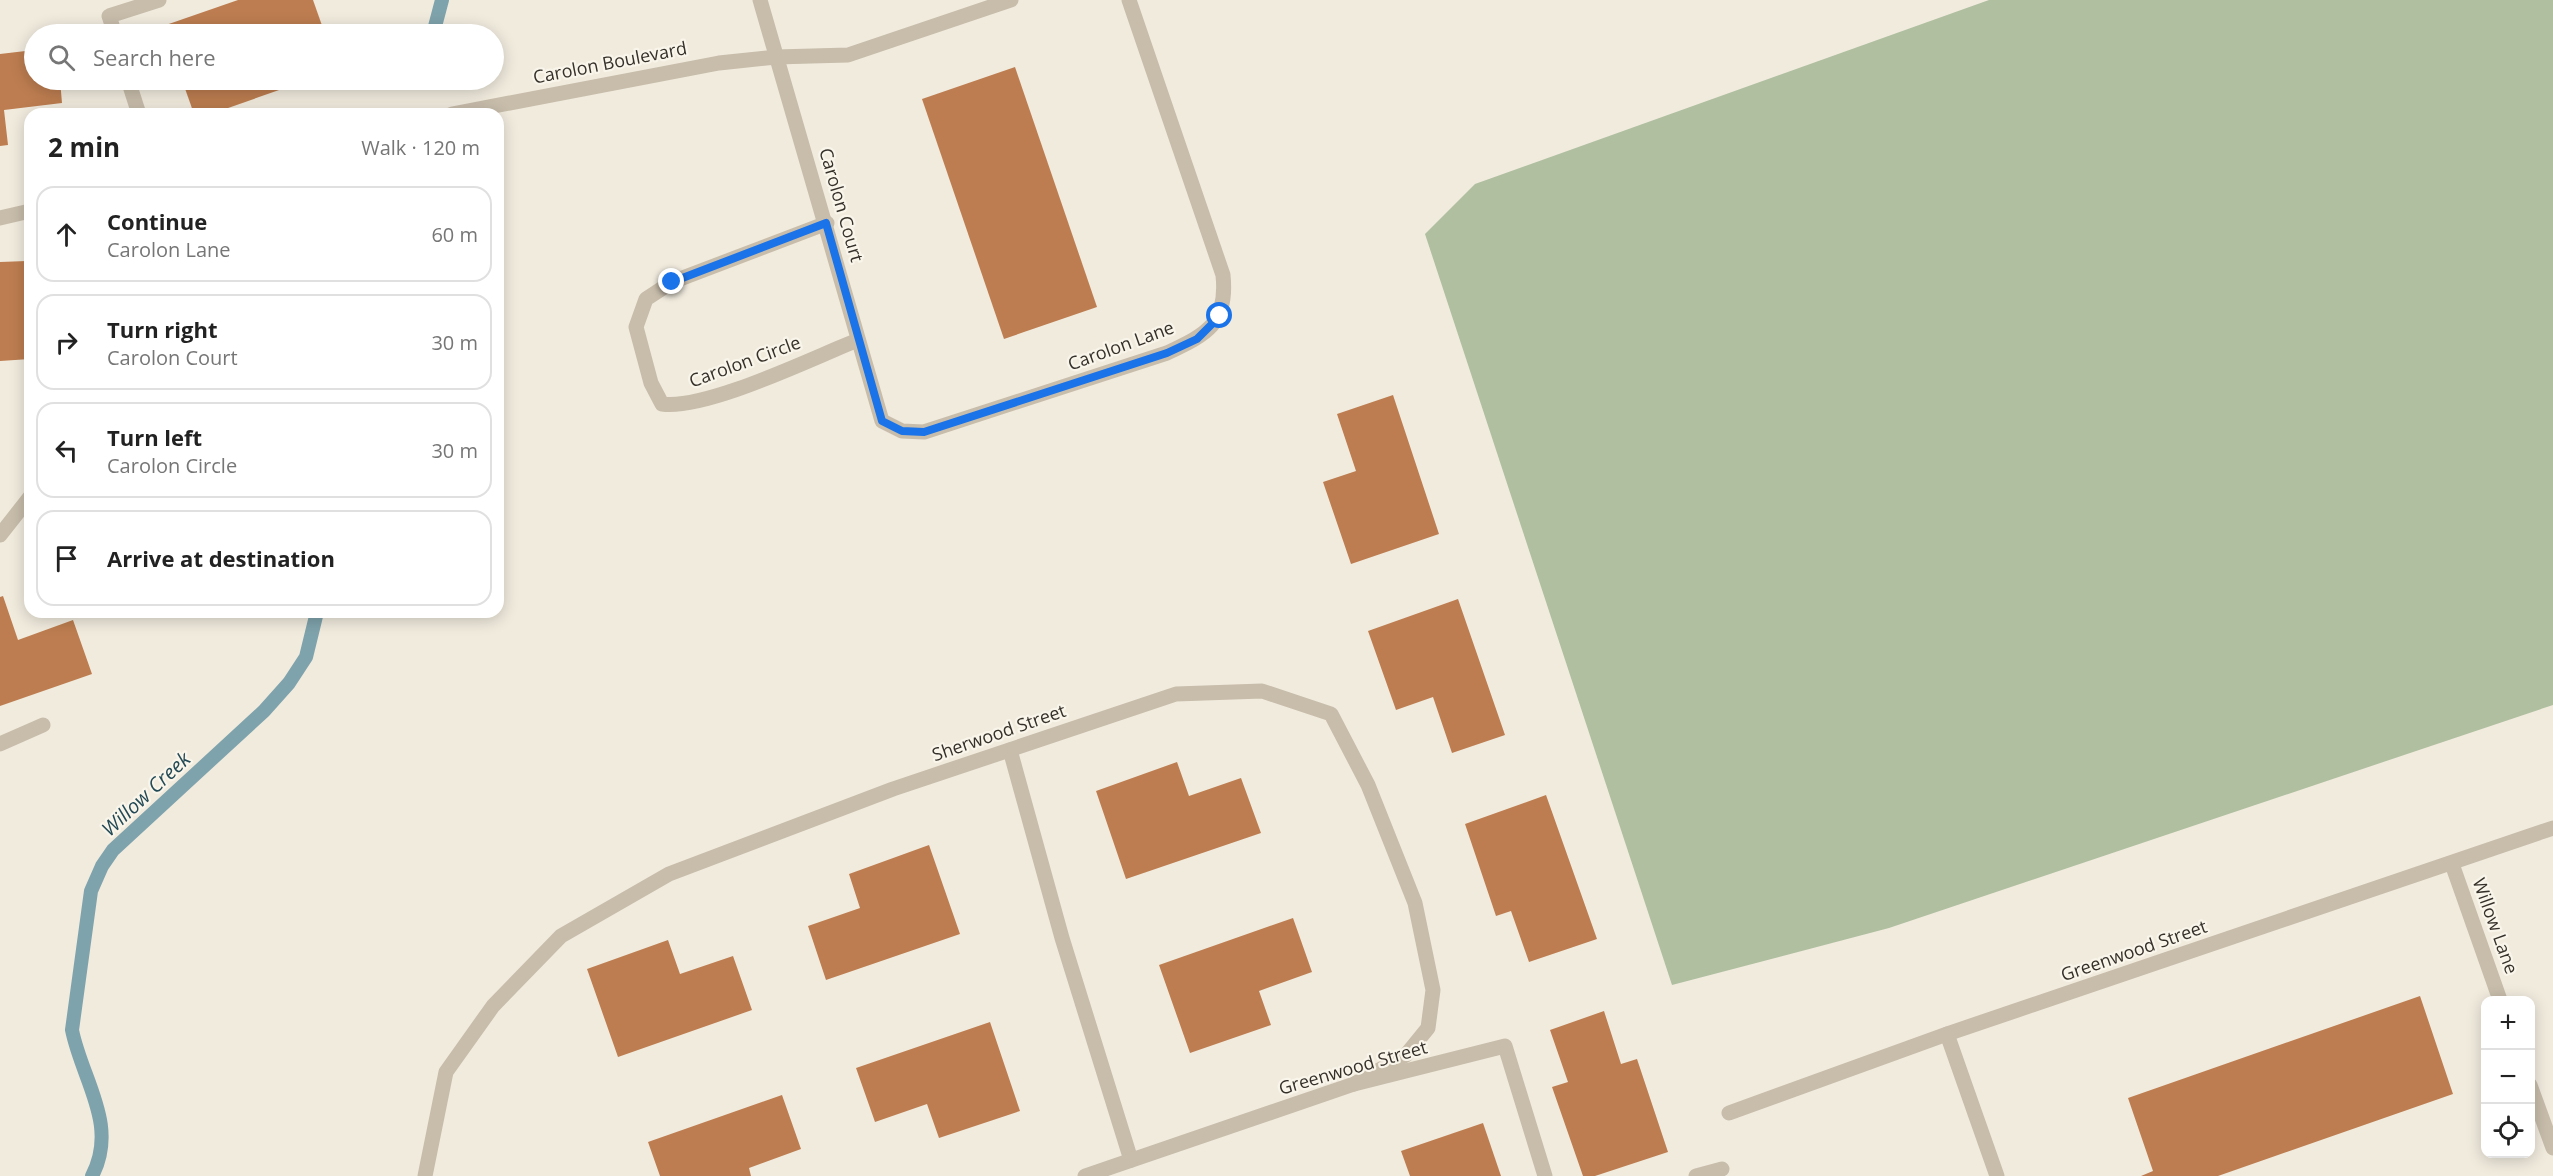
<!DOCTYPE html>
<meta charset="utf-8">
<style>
body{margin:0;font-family:"Open Sans",sans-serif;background:#f6f6f6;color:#222}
.controls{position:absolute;right:18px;bottom:18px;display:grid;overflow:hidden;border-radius:12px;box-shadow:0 3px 15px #0003}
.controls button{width:54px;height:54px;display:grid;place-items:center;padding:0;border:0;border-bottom:2px solid #e0e0e0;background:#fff;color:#222;font:30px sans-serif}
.stop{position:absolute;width:18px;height:18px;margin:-14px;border:4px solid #1a73e8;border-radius:50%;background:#fff}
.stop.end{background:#1a73e8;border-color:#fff;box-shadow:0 2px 6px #0008}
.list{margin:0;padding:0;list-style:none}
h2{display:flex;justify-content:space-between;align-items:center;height:78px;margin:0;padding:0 24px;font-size:26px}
h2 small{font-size:20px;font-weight:400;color:#767676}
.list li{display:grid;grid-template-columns:39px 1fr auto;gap:18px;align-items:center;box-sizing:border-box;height:96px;margin:0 12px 12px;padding:0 12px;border:2px solid #e0e0e0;border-radius:18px}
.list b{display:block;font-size:22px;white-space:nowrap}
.list p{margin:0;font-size:20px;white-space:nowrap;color:#767676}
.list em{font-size:20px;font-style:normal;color:#767676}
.icon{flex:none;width:33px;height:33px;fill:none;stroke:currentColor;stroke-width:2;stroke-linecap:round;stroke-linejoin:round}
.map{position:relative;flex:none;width:2553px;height:1176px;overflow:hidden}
.search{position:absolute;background:#fff;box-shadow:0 3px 15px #0003;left:24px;top:24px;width:480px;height:66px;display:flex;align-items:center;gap:15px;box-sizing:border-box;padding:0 21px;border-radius:33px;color:#767676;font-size:22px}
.panel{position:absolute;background:#fff;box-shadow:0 3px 15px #0003;left:24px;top:108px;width:480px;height:510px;border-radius:18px}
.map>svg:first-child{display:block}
</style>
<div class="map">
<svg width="2553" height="1176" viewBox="0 0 2553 1176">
<rect width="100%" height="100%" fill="#f1ebde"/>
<path fill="#afbf9f" d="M 1989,0 L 2553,0 L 2553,705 L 1889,928 L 1672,985 L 1425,234 L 1475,184 Z"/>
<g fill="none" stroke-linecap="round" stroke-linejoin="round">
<g stroke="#7fa3ac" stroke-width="14">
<path d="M 433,34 L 442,0"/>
<path d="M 92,1176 C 119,1125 82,1080 72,1030 L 91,891 L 102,866 L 113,850 L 264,711 L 289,683 L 306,657 L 317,612"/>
</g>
</g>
<g fill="#bd7d50">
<path d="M 238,0 L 313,0 L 325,34 L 166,34 L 163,26 Z"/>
<path d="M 34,50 L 34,80 L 60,80 L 62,103 L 4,110 L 8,145 L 0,146 L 0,54 Z"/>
<path d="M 1015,67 L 1097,307 L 1004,339 L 922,99 Z"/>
<path d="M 182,80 L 279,80 L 282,89 L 211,114 L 194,114 Z"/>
<path d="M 27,261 L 30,359 L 0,361 L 0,262 Z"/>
<path d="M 1393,395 L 1439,534 L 1351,564 L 1323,482 L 1356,471 L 1337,414 Z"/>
<path d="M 3,596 L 18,640 L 73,620 L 92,674 L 0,706 L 0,597 Z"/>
<path d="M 1458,599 L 1505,735 L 1452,753 L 1433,697 L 1396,710 L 1368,631 Z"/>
<path d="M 1177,762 L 1189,796 L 1241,778 L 1261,833 L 1126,879 L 1096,791 Z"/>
<path d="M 1546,795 L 1597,939 L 1529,962 L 1511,911 L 1496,916 L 1465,824 Z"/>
<path d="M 929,845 L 960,934 L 826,980 L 808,926 L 860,908 L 849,874 Z"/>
<path d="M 1293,918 L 1312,972 L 1259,991 L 1271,1025 L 1190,1053 L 1159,965 Z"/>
<path d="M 668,940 L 680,974 L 733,956 L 752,1010 L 618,1057 L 587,969 Z"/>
<path d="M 2420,996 L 2453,1094 L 2218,1176 L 2141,1176 L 2153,1171 L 2128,1098 Z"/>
<path d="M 1604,1011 L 1621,1064 L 1637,1059 L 1668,1152 L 1595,1176 L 1583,1176 L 1552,1087 L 1568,1082 L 1550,1030 Z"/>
<path d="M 990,1022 L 1020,1111 L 939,1138 L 927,1104 L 875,1122 L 856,1068 Z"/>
<path d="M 782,1095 L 801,1149 L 749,1168 L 751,1176 L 660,1176 L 648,1142 Z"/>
<path d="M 1483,1123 L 1501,1176 L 1410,1176 L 1401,1151 Z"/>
</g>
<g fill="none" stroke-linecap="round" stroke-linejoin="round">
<g stroke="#c8bdab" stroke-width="15">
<path d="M 760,0 L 882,421 L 902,431 L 924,432 L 1167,353 C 1207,334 1228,324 1223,275 L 1129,0"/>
<path d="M 115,34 L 109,16 L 159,0"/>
<path d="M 128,80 L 139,114"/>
<path d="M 452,114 L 719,63 L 776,57 L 848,55 L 1011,0"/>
<path d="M 0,218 L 30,211"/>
<path d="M 827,223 L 672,282 L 646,299 L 636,327 L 651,383 L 662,404 C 707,410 812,358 858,340"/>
<path d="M 0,535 L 30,497"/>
<path d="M 0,744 L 43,725"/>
<path d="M 1010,750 L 1062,938 L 1131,1160"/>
<path d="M 2452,864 L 2500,1000"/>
<path d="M 1947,1034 L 1997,1176"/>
<path d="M 2530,1085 L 2553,1148"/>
<path d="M 1729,1113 L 1947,1034 L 2553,828"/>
<path d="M 425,1176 L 446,1072 L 493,1006 L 561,936 L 669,874 L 893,789 L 1176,694 L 1262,691 L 1331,714 L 1368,785 L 1415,903 L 1433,990 L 1428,1028 L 1406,1055 L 1354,1084"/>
<path d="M 1085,1176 L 1354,1084 L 1505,1046 L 1545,1176"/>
<path d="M 1696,1176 L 1722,1169"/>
</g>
</g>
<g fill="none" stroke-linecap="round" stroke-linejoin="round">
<path stroke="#1a73e8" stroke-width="8" d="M 672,282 L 826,223 L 882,421 L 902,431 L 924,432 L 1167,353 L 1197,339 L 1220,316"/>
</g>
<g text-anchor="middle" stroke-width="4.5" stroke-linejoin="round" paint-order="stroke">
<g font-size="18" fill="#36302a" stroke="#f9f5ea">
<text transform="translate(610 63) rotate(-11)" y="6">Carolon Boulevard</text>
<text transform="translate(841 205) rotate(74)" y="6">Carolon Court</text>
<text transform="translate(1121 346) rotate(-20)" y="6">Carolon Lane</text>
<text transform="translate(745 362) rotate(-20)" y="6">Carolon Circle</text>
<text transform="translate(999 733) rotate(-19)" y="6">Sherwood Street</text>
<text transform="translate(2495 926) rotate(70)" y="6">Willow Lane</text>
<text transform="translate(2134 951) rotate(-19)" y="6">Greenwood Street</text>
<text transform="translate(1353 1068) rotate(-16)" y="6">Greenwood Street</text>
</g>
<g font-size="20" font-style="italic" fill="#224955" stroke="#f9f5ea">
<text transform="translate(146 794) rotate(-43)" y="7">Willow Creek</text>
</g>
</g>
</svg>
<div class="controls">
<button>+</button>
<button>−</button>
<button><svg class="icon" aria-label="locate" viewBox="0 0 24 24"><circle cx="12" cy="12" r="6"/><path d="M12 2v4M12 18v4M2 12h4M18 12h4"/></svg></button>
</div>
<div class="stop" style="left:1220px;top:316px"></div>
<div class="stop end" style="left:672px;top:282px"></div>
<div class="search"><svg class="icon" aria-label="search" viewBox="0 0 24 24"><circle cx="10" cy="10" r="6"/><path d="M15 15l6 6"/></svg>Search here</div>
<section class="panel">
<h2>2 min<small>Walk · 120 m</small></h2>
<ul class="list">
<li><svg class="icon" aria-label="ahead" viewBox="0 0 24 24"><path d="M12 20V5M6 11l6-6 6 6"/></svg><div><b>Continue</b><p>Carolon Lane</p></div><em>60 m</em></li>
<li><svg class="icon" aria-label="right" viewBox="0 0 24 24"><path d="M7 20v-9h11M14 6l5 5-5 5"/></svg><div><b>Turn right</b><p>Carolon Court</p></div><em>30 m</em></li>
<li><svg class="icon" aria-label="left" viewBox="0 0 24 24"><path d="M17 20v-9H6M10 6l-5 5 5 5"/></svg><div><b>Turn left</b><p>Carolon Circle</p></div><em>30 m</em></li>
<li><svg class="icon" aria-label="arrive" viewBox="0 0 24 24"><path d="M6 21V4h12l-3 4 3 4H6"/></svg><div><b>Arrive at destination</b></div></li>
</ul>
</section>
</div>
